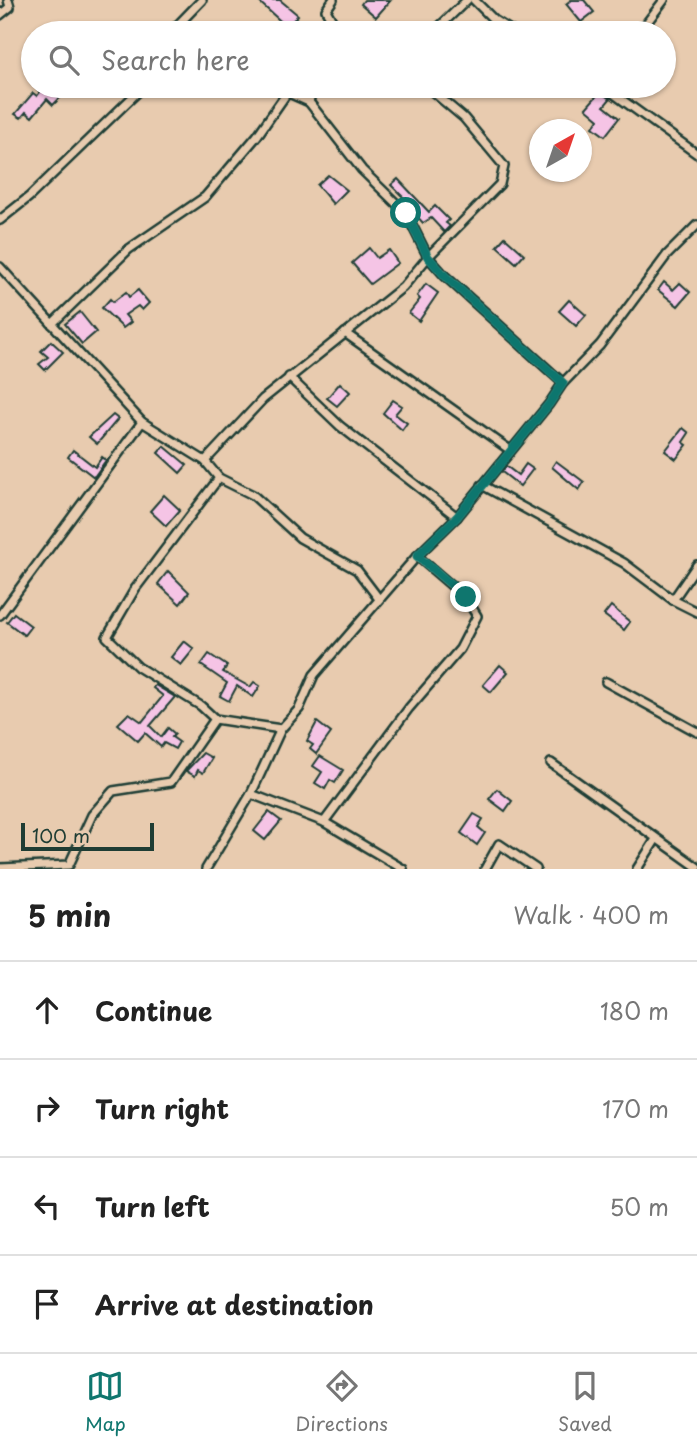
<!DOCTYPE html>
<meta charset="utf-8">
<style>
body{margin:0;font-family:"Playpen Sans",sans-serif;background:#f6f6f6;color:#222}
.compass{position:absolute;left:529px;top:119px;width:63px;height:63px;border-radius:50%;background:#fff;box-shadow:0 2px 5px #0004;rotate:40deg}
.scale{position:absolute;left:21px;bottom:18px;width:133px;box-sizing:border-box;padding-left:7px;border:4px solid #1f3d34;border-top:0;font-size:19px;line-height:24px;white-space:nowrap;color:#1f3d34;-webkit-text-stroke:5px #e8cbaf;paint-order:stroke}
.stop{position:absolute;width:21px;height:21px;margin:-16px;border:5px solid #0f766e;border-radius:50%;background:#fff}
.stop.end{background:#0f766e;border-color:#fff;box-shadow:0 2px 7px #0008}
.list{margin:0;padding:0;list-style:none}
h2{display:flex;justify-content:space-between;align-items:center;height:91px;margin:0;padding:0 28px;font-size:30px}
h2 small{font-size:23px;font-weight:400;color:#767676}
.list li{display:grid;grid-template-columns:46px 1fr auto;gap:21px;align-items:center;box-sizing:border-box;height:98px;padding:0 28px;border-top:2px solid #e0e0e0}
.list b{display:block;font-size:26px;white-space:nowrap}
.list em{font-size:23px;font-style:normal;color:#767676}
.icon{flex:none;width:38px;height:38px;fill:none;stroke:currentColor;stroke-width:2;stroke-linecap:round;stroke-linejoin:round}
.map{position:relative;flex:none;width:697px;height:869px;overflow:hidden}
.search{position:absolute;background:#fff;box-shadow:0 2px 5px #0004;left:21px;right:21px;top:21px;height:77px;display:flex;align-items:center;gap:18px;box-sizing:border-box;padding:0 24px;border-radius:38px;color:#767676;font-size:26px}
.sheet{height:483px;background:#fff}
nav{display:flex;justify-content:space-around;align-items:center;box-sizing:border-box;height:98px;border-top:2px solid #e0e0e0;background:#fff;font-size:19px;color:#767676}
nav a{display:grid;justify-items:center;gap:4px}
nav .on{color:#0f766e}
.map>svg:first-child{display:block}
</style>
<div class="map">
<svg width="697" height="869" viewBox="0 0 697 869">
<rect width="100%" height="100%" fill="#e8cbaf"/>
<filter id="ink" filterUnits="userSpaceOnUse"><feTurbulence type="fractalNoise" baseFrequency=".0143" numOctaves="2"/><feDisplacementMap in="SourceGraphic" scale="14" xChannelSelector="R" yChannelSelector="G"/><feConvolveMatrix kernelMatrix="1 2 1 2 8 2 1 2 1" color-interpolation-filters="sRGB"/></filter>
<g filter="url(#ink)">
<g fill="#f5c4e5" stroke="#1f3d34" stroke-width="2">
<path d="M 257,0 L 280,0 L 298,15 L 287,27 Z"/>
<path d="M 364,0 L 391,0 L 376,17 L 361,4 Z"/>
<path d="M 571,0 L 584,0 L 594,12 L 581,22 L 566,4 Z"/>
<path d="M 35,86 L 42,86 L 60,98 L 53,105 L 47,99 L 32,117 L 26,112 L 21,118 L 15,114 L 33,93 L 37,96 L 40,92 Z"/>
<path d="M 600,92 L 610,99 L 604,106 L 619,118 L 605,136 L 593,127 L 599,119 L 586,108 Z"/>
<path d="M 328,175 L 347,190 L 333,204 L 317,185 Z"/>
<path d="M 398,179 L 429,212 L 435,206 L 449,220 L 446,223 L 450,226 L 444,232 L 431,218 L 423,223 L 406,204 L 408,202 L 391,185 Z"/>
<path d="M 505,237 L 524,254 L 516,263 L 497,246 Z"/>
<path d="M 369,248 L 377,258 L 389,250 L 398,263 L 370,284 L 352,263 Z"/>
<path d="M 664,282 L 673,290 L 680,283 L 690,292 L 678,306 L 658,290 Z"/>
<path d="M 426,284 L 438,293 L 419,321 L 409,313 L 420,299 L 417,296 Z"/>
<path d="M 138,290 L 149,303 L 142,310 L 138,306 L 125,315 L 131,322 L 123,328 L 102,308 L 110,299 L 113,302 L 126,292 L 129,297 Z"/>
<path d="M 569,300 L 586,315 L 576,326 L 559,311 Z"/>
<path d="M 80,312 L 96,332 L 82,344 L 65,324 Z"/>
<path d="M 51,341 L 63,352 L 45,370 L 39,364 L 48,357 L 41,351 Z"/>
<path d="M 340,383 L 350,392 L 337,406 L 327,398 Z"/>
<path d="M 393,400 L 402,406 L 395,414 L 407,423 L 402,430 L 383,413 Z"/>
<path d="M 113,415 L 118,419 L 97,444 L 89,437 Z"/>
<path d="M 683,428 L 689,433 L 683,442 L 687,445 L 676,459 L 665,451 Z"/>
<path d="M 164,446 L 187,465 L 180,473 L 158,453 Z"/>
<path d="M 73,450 L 95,467 L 102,457 L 106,460 L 94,477 L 68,457 Z"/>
<path d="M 556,461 L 584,482 L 579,490 L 552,467 Z"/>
<path d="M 526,464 L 533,469 L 520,486 L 502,472 L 506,466 L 518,475 Z"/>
<path d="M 164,495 L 180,510 L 166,526 L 150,511 Z"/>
<path d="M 168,571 L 189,592 L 180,604 L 158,584 Z"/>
<path d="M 611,606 L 630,622 L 624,630 L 604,615 Z"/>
<path d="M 14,613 L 31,626 L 24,635 L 7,622 Z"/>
<path d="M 184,641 L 194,649 L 181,665 L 171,657 Z"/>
<path d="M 209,654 L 227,666 L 223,672 L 250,687 L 254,682 L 260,686 L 253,697 L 237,686 L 229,701 L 220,696 L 227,683 L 201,665 Z"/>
<path d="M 500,665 L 508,672 L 491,692 L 483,685 Z"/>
<path d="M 155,685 L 175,697 L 150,726 L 161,737 L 168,728 L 175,734 L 172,737 L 179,742 L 175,749 L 164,743 L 161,747 L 145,733 L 138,741 L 118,724 L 129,713 L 142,722 L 163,696 L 153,688 Z"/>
<path d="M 317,722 L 331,733 L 316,754 L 310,749 L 313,745 L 307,741 Z"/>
<path d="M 203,753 L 212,758 L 203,773 L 198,770 L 195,776 L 186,771 Z"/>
<path d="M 320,756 L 343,770 L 335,783 L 330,780 L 325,789 L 315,783 L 322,772 L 313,766 Z"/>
<path d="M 497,789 L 512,801 L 505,811 L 489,799 Z"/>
<path d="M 269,812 L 281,821 L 265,840 L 254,831 Z"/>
<path d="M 474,814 L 483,819 L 478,827 L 485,833 L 477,845 L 461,833 Z"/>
</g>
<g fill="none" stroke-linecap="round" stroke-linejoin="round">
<g stroke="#1f3d34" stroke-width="12">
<g id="minor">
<path d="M 333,0 L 326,10 L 339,33"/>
<path d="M 474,0 L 494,20 L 515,33"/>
<path d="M 0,15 L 10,7 L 8,0"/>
<path d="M 156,33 L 171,32 L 202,0"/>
<path d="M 426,33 L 437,29 L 467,0"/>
<path d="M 639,33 L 664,0"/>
<path d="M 273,86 L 309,102 L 362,170 L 406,213 L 428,257 L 445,276 L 563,383"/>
<path d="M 603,86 L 697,154"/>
<path d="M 309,102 L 313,86"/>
<path d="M 0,220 L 29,197 L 144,86"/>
<path d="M 0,267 L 142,422 L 205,461 L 219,478 L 253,495 L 300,538 L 357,570 L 379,599"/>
<path d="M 52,324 L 129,249 L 205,197 L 257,136 L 287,93 L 307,86"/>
<path d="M 345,333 L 510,450"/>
<path d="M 289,377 L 340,426 L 457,517"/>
<path d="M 205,461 L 263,399 L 403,287 L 428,257 L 500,184 L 504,166 L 464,118 L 426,86"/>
<path d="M 219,478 L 135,589 L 107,637 L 138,667 L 201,706 L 215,719 L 281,729"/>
<path d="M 482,485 L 624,563 L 673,600 L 697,612"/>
<path d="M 673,600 L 697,565"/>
<path d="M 0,615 L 142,422"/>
<path d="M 606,682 L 697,732"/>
<path d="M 551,763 L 697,867"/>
<path d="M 251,794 L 324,822 L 403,869"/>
<path d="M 324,822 L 409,708 L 460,649 L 477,616 L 466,598 L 417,556"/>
<path d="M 0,868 L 69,865 L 92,815 L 113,791 L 171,782 L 215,719"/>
<path d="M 206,869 L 251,794 L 281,729 L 299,709 L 314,675 L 417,556 L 457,517 L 549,404 L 563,383 L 600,345 L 667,255 L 697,225"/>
<path d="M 485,869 L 499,844 L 536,869"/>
<path d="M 637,869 L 656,839"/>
</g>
</g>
<use href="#minor" stroke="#e8cbaf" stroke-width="7"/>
</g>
</g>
<g fill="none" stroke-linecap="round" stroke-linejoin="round" filter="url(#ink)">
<path stroke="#0f766e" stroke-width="9" d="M 406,213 L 428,257 L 445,276 L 563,383 L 549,404 L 457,517 L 417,556 L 466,597"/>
</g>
</svg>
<svg class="compass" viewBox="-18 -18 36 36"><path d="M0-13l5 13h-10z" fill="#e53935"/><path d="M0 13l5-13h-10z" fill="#767676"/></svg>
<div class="scale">100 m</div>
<div class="stop" style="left:406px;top:213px"></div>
<div class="stop end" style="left:466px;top:597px"></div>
<div class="search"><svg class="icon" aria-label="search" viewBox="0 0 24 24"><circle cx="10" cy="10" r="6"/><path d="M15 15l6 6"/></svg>Search here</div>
</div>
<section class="sheet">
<h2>5 min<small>Walk · 400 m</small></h2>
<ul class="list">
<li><svg class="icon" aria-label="ahead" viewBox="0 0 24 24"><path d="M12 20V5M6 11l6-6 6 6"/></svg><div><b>Continue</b></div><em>180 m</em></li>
<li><svg class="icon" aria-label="right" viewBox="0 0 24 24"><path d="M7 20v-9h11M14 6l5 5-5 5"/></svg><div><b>Turn right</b></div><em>170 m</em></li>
<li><svg class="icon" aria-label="left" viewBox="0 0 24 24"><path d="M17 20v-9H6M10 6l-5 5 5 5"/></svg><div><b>Turn left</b></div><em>50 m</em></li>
<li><svg class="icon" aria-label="arrive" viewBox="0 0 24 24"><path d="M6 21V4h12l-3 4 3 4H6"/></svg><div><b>Arrive at destination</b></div></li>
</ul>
</section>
<nav>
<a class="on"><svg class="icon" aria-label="map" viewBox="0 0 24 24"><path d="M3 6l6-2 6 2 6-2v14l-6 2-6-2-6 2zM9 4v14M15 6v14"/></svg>Map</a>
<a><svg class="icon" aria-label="directions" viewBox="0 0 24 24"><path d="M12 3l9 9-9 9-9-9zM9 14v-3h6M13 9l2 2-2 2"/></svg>Directions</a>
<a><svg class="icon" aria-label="saved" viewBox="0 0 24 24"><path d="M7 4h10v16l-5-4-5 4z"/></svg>Saved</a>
</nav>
